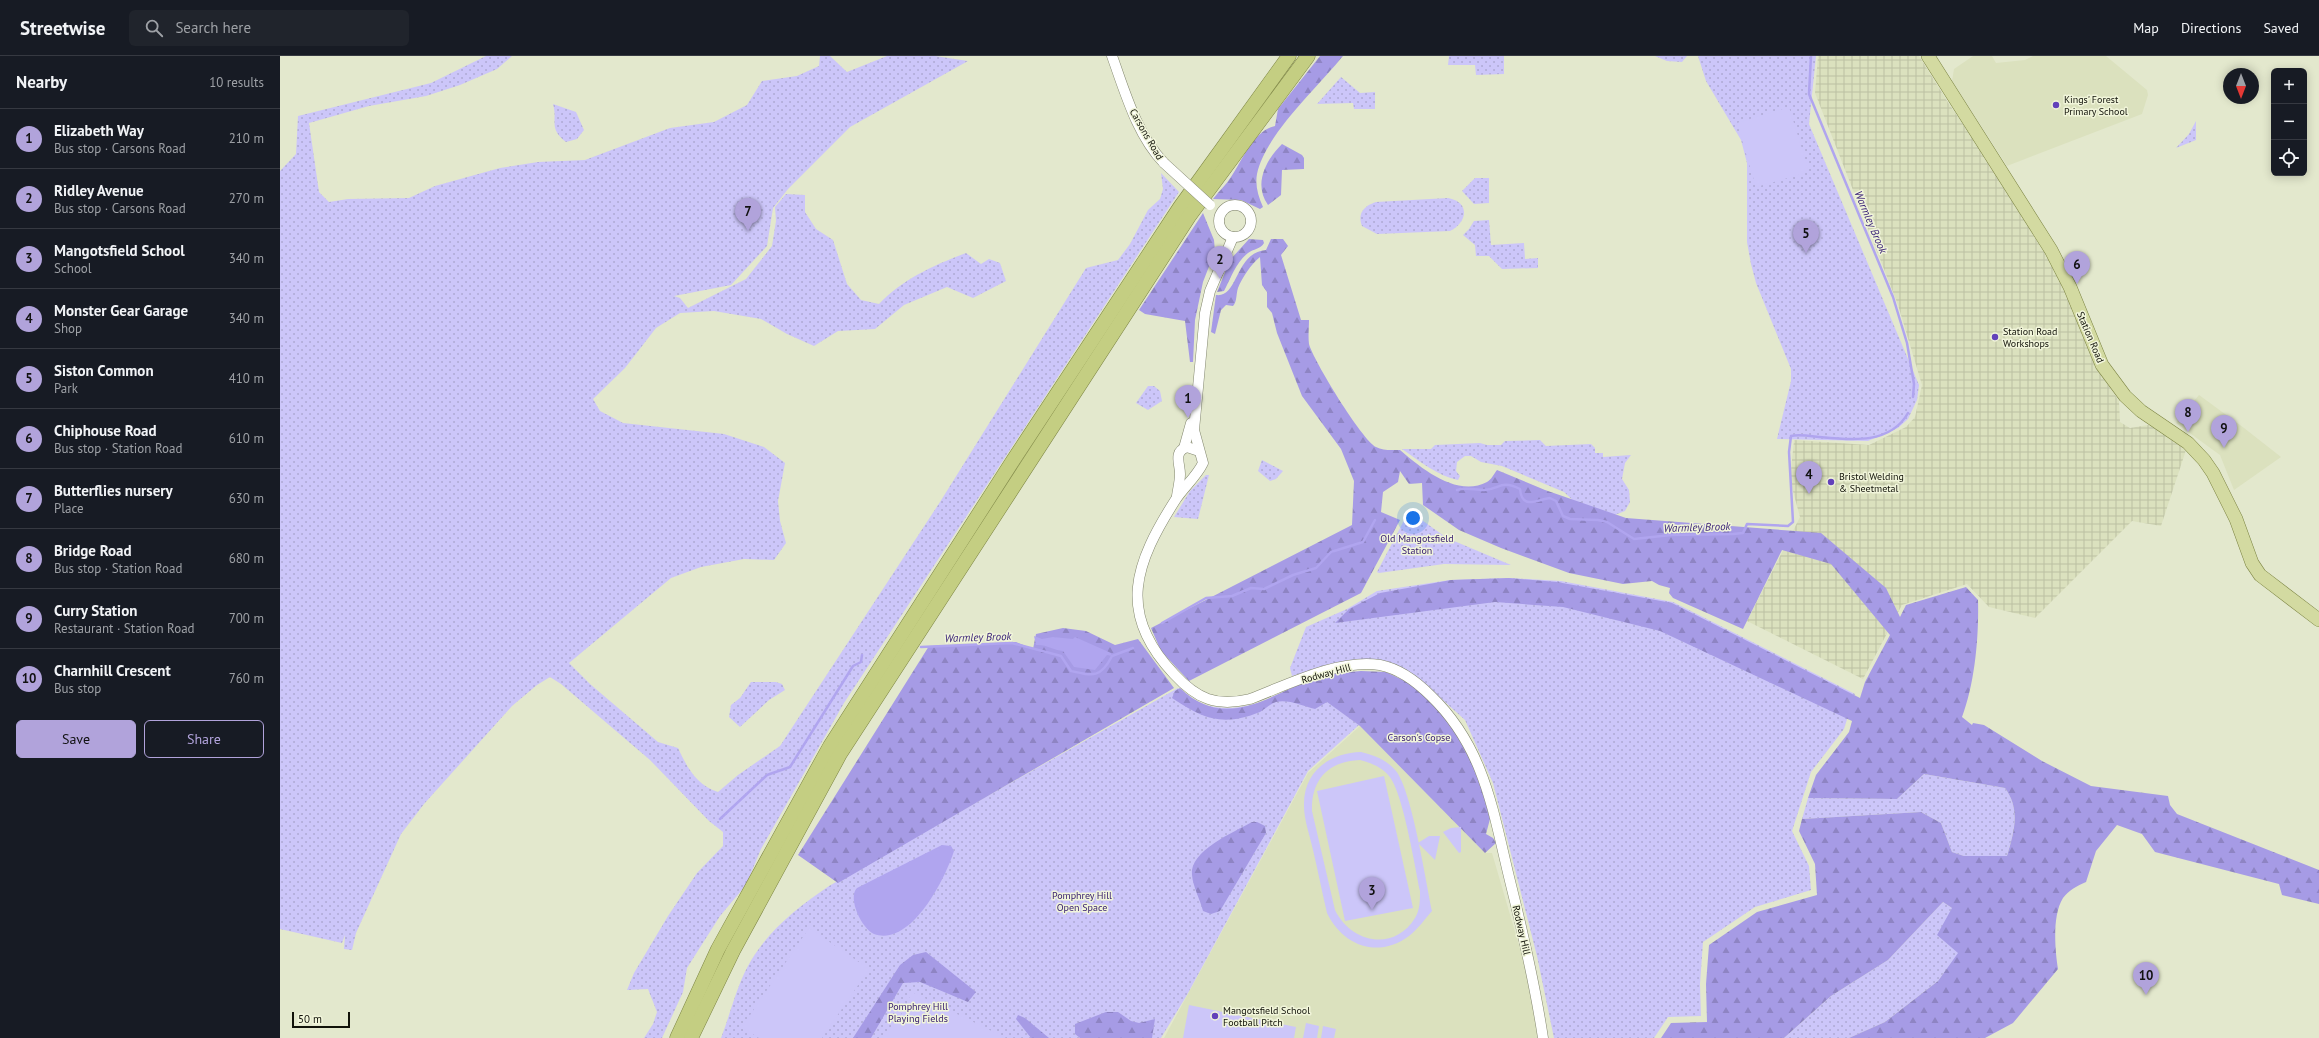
<!DOCTYPE html>
<meta charset="utf-8">
<style>
body{margin:0;font-family:"PT Sans",sans-serif;background:#20242c;color:#f1f3f6}
.controls{position:absolute;right:12px;top:12px;display:grid;overflow:hidden;border-radius:6px;box-shadow:0 2px 10px #0003}
.controls button{width:36px;height:36px;display:grid;place-items:center;padding:0;border:0;border-bottom:1px solid #363941;background:#171b24;color:#f1f3f6;font:20px sans-serif}
.compass{position:absolute;left:1943px;top:12px;width:36px;height:36px;border-radius:50%;background:#171b24;box-shadow:0 2px 10px #0003;rotate:180deg}
.scale{position:absolute;left:12px;bottom:10px;width:58px;box-sizing:border-box;padding-left:4px;border:2px solid #111209;border-top:0;font-size:11px;line-height:14px;white-space:nowrap;color:#111209;-webkit-text-stroke:3px #f1f5da;paint-order:stroke}
.you{position:absolute;left:1133px;top:462px;width:14px;height:14px;margin:-10px;border:3px solid #fff;border-radius:50%;background:#1a73e8;box-shadow:0 0 0 6px #1a73e833}
.badge{display:grid;place-items:center;width:26px;height:26px;border-radius:50%;background:#b1a3db;color:#111;font-size:13px;font-weight:700}
.pin{position:absolute;translate:-50% -33px;filter:drop-shadow(0 1px 2px #0008)}
.pin::after{content:'';position:absolute;top:21px;width:14px;height:12px;background:inherit;clip-path:polygon(0 0,100% 0,50% 100%)}
.list{margin:0;padding:0;list-style:none}
h2{display:flex;justify-content:space-between;align-items:center;height:52px;margin:0;padding:0 16px;font-size:17px}
h2 small{font-size:13px;font-weight:400;color:#9ea1a6}
.list li{display:grid;grid-template-columns:26px 1fr auto;gap:12px;align-items:center;box-sizing:border-box;height:60px;padding:0 16px;border-top:1px solid #363941}
.list b{display:block;font-size:15px;white-space:nowrap}
.list p{margin:0;font-size:13px;white-space:nowrap;color:#9ea1a6}
.list em{font-size:13px;font-style:normal;color:#9ea1a6}
.actions{display:flex;gap:8px;padding:12px 16px}
.actions a{flex:1;padding:9px 0;border:1px solid #b1a3db;border-radius:6px;text-align:center;font-size:14px;color:#b1a3db}
.actions .main{background:#b1a3db;color:#111}
.icon{flex:none;width:22px;height:22px;fill:none;stroke:currentColor;stroke-width:2;stroke-linecap:round;stroke-linejoin:round}
.map{position:relative;flex:none;width:2039px;height:982px;overflow:hidden}
header{display:flex;align-items:center;gap:24px;box-sizing:border-box;height:56px;padding:0 20px;background:#171b24;border-bottom:1px solid #363941}
header strong{font-size:19px}
nav{display:flex;gap:22px;margin-inline-start:auto;font-size:14px}
.search{width:280px;height:36px;background:#20242c;display:flex;align-items:center;gap:10px;box-sizing:border-box;padding:0 14px;border-radius:6px;color:#9ea1a6;font-size:15px}
main{display:flex}
aside{flex:1;background:#171b24}
.map>svg:first-child{display:block}
</style>
<header>
<strong>Streetwise</strong>
<div class="search"><svg class="icon" aria-label="search" viewBox="0 0 24 24"><circle cx="10" cy="10" r="6"/><path d="M15 15l6 6"/></svg>Search here</div>
<nav><a>Map</a><a>Directions</a><a>Saved</a></nav>
</header>
<main>
<aside>
<h2>Nearby<small>10 results</small></h2>
<ul class="list">
<li><span class="badge">1</span><div><b>Elizabeth Way</b><p>Bus stop · Carsons Road</p></div><em>210 m</em></li>
<li><span class="badge">2</span><div><b>Ridley Avenue</b><p>Bus stop · Carsons Road</p></div><em>270 m</em></li>
<li><span class="badge">3</span><div><b>Mangotsfield School</b><p>School</p></div><em>340 m</em></li>
<li><span class="badge">4</span><div><b>Monster Gear Garage</b><p>Shop</p></div><em>340 m</em></li>
<li><span class="badge">5</span><div><b>Siston Common</b><p>Park</p></div><em>410 m</em></li>
<li><span class="badge">6</span><div><b>Chiphouse Road</b><p>Bus stop · Station Road</p></div><em>610 m</em></li>
<li><span class="badge">7</span><div><b>Butterflies nursery</b><p>Place</p></div><em>630 m</em></li>
<li><span class="badge">8</span><div><b>Bridge Road</b><p>Bus stop · Station Road</p></div><em>680 m</em></li>
<li><span class="badge">9</span><div><b>Curry Station</b><p>Restaurant · Station Road</p></div><em>700 m</em></li>
<li><span class="badge">10</span><div><b>Charnhill Crescent</b><p>Bus stop</p></div><em>760 m</em></li>
</ul>
<div class="actions"><a class="main">Save</a><a>Share</a></div>
</aside>
<div class="map">
<svg width="2039" height="982" viewBox="0 0 2039 982">
<defs>
<pattern id="industrial-grid" width="8" height="8" patternUnits="userSpaceOnUse"><rect width="8" height="8" fill="#dbe1be"/><path d="M0 4h8M4 0v8" fill="none" stroke="#bbc0a2"/></pattern>
<pattern id="green-dots" width="8" height="8" patternUnits="userSpaceOnUse"><rect width="8" height="8" fill="#ccc6f9"/><path d="M2 2h.1M6 6h.1" fill="none" stroke="#aea9d4" stroke-width="1.8" stroke-linecap="round"/></pattern>
<pattern id="forest-firs" width="22" height="20" patternUnits="userSpaceOnUse"><rect width="22" height="20" fill="#a69be5"/><path d="M5 1l3.5 6h-7zM16 11l3.5 6h-7z" fill="#8e84c3"/></pattern>
</defs>
<rect width="100%" height="100%" fill="#e3e8cd"/>
<g fill="#dbe1be">
<path d="M 1693,0 L 1712,0 L 1716,7 L 1745,4 L 1753,0 L 1826,0 L 1867,34 L 1868,39 L 1862,58 L 1727,110 L 1672,25 L 1674,13 Z"/>
<path d="M 1919,339 L 1964,372 L 2001,401 L 1954,434 L 1940,399 L 1896,367 Z"/>
<path d="M 1080,670 L 1205,797 L 1212,797 L 1245,910 L 1260,982 L 884,982 L 1028,717 Z"/>
</g>
<path fill="url(#industrial-grid)" d="M 1538,0 L 1639,0 L 1669,48 L 1732,140 L 1764,193 L 1784,233 L 1816,311 L 1839,345 L 1840,366 L 1850,372 L 1874,368 L 1906,394 L 1881,470 L 1852,465 L 1755,562 L 1709,551 L 1687,528 L 1622,549 L 1583,623 L 1467,565 L 1520,461 L 1510,424 L 1514,384 L 1589,389 L 1626,371 L 1635,361 L 1642,329 L 1618,249 L 1535,37 Z"/>
<g fill="url(#green-dots)">
<path d="M 206,0 L 232,0 L 217,13 L 180,29 L 146,40 L 89,50 L 29,67 L 39,136 L 49,146 L 68,143 L 129,142 L 155,130 L 220,112 L 258,106 L 305,104 L 390,72 L 434,66 L 467,49 L 482,25 L 517,20 L 539,10 L 540,0 L 550,0 L 567,16 L 607,0 L 655,0 L 688,5 L 570,71 L 508,133 L 493,152 L 487,190 L 451,229 L 394,240 L 400,242 L 408,252 L 466,223 L 492,190 L 496,165 L 495,151 L 506,138 L 525,139 L 525,156 L 536,173 L 553,184 L 567,228 L 581,244 L 599,248 C 623,223 654,209 686,197 L 701,208 L 709,203 L 720,207 L 726,225 L 693,242 L 667,231 L 624,249 L 595,273 L 558,275 L 534,290 L 507,278 L 481,263 L 434,255 L 400,257 L 376,272 L 345,312 L 313,343 L 320,355 L 343,367 L 444,378 L 484,391 L 505,407 L 498,445 L 500,465 L 506,487 L 494,504 L 464,503 L 421,511 L 391,522 L 289,607 L 310,628 L 378,686 L 398,692 C 407,711 416,729 438,736 L 458,719 L 500,690 L 660,446 L 806,212 L 838,204 L 850,188 L 868,154 L 880,143 L 883,133 L 881,117 L 899,136 L 564,647 L 481,793 L 466,829 L 440,860 L 407,912 L 403,936 L 382,982 L 364,982 L 373,968 L 377,956 L 368,933 L 347,934 L 354,917 L 388,860 L 417,817 L 443,790 L 443,776 L 429,765 L 370,704 L 281,628 L 270,621 L 257,629 L 232,650 L 144,748 L 121,778 L 76,877 L 72,894 L 64,893 L 65,879 L 62,887 L 0,873 L 0,115 L 16,98 L 18,60 L 151,27 Z"/>
<path d="M 1169,0 L 1224,0 L 1224,18 L 1196,19 L 1195,9 L 1168,9 Z"/>
<path d="M 1375,0 L 1407,0 L 1402,6 L 1387,5 Z"/>
<path d="M 1418,0 L 1536,0 L 1529,68 L 1639,329 L 1637,344 L 1628,363 L 1618,372 L 1588,385 L 1497,383 L 1511,325 L 1511,313 L 1476,227 L 1471,208 L 1467,186 L 1467,107 L 1461,84 L 1426,25 Z"/>
<path d="M 1061,21 L 1080,37 L 1095,36 L 1095,53 L 1074,53 L 1073,47 L 1037,48 Z"/>
<path d="M 273,48 L 296,56 L 304,74 L 297,83 L 286,86 C 268,72 278,65 273,48 Z"/>
<path d="M 1916,65 L 1916,84 L 1896,92 L 1909,78 Z"/>
<path d="M 1195,122 L 1209,122 L 1209,147 L 1194,148 L 1182,135 Z"/>
<path d="M 1168,142 C 1190,146 1188,166 1170,175 L 1097,178 L 1082,170 C 1077,157 1084,150 1096,146 Z"/>
<path d="M 1209,164 L 1211,189 L 1244,187 L 1245,203 L 1258,202 L 1258,212 L 1222,213 L 1209,200 L 1196,200 L 1195,189 L 1183,179 L 1189,173 L 1194,165 Z"/>
<path d="M 868,330 L 874,330 L 880,335 L 882,345 L 868,354 L 856,347 Z"/>
<path d="M 1260,384 L 1266,390 L 1311,388 L 1315,392 L 1315,397 L 1323,397 L 1323,401 L 1351,399 L 1345,407 L 1342,423 L 1349,434 L 1350,446 L 1345,455 L 1332,460 L 1298,449 L 1284,436 L 1222,410 L 1201,406 L 1191,400 L 1185,400 L 1177,406 L 1176,415 L 1180,420 L 1178,424 C 1158,420 1139,405 1122,393 L 1151,393 L 1155,389 L 1200,387 L 1207,389 L 1221,389 L 1225,385 Z"/>
<path d="M 982,404 L 1003,415 L 996,423 L 990,425 L 978,415 Z"/>
<path d="M 926,419 L 929,419 L 918,463 L 894,461 L 910,435 Z"/>
<path d="M 1129,455 L 1167,482 L 1231,509 L 1164,508 L 1099,517 L 1097,516 Z"/>
<path d="M 1230,522 L 1281,525 L 1393,546 L 1575,638 L 1564,673 L 1531,716 L 1512,775 L 1529,810 L 1531,834 L 1475,851 L 1423,886 L 1420,928 L 1421,960 L 1388,961 L 1374,982 L 1274,982 L 1257,900 L 1213,727 L 1185,664 L 1145,628 L 1119,611 L 1048,610 L 1012,620 L 1010,612 L 1026,571 L 1067,553 L 1097,535 L 1170,524 Z"/>
<path d="M 471,626 L 496,626 L 502,628 L 505,634 L 489,644 L 460,671 L 449,661 L 451,649 L 460,642 Z"/>
<path d="M 1025,629 L 1079,669 L 1028,715 L 907,939 L 881,982 L 441,982 C 450,959 456,932 468,910 C 487,875 517,852 549,830 L 898,632 C 935,669 985,646 1025,629 Z"/>
<path d="M 1644,718 L 1725,732 C 1741,754 1734,776 1727,800 L 1684,800 L 1672,796 L 1661,767 L 1641,756 L 1522,763 L 1528,742 L 1617,743 Z"/>
<path d="M 1663,846 L 1672,852 L 1679,897 L 1658,925 L 1605,966 L 1569,982 L 1504,982 L 1551,940 L 1608,904 Z"/>
</g>
<g fill="url(#forest-firs)">
<path d="M 1040,0 L 1063,0 C 1037,32 985,79 977,118 C 975,129 978,140 983,151 L 980,153 L 961,144 L 933,143 C 939,135 946,129 951,121 C 962,105 974,74 995,70 L 998,53 Z"/>
<path d="M 1002,88 L 1022,99 L 1024,102 L 1024,113 L 1002,114 L 1001,139 L 988,149 C 973,128 986,104 1002,88 Z"/>
<path d="M 923,157 L 934,184 L 935,195 L 923,226 L 915,264 L 913,306 L 910,306 L 905,265 L 865,258 L 859,254 Z"/>
<path d="M 969,183 L 983,184 L 984,187 C 981,193 973,193 968,197 C 956,206 951,222 944,235 L 937,236 L 950,204 Z"/>
<path d="M 991,183 L 1003,183 L 1008,190 L 1001,199 L 1021,264 L 1029,264 C 1029,271 1028,281 1029,288 C 1033,304 1082,384 1096,391 C 1103,395 1112,394 1120,394 C 1141,412 1177,442 1207,426 C 1211,424 1214,418 1217,414 L 1265,434 L 1346,462 L 1541,477 L 1606,532 L 1620,561 L 1626,549 L 1686,531 L 1698,544 C 1699,580 1695,627 1682,661 L 1692,669 L 1693,667 L 1704,669 L 1762,705 L 1811,730 L 1888,740 L 1890,749 L 1897,758 L 2039,814 L 2039,848 L 2002,839 L 1999,828 L 1875,796 L 1862,778 L 1837,769 L 1816,795 L 1806,826 C 1797,830 1789,834 1783,842 C 1772,859 1775,894 1778,913 L 1733,967 L 1705,982 L 1569,982 L 1605,966 L 1658,925 L 1678,897 L 1657,879 L 1672,852 L 1663,846 L 1608,904 L 1551,940 L 1504,982 L 1381,982 L 1391,967 L 1427,966 L 1426,928 L 1429,889 L 1477,856 L 1537,839 L 1535,808 L 1519,775 L 1522,763 L 1641,756 L 1661,767 L 1672,796 L 1684,800 L 1727,800 C 1734,776 1741,754 1725,732 L 1644,718 L 1617,743 L 1528,742 L 1536,719 L 1569,676 L 1572,665 L 1380,575 L 1283,551 L 1215,546 L 1055,567 L 1069,553 L 1100,537 L 1171,524 L 1229,522 L 1277,526 L 1392,547 L 1580,642 L 1585,626 L 1610,579 L 1551,508 L 1502,494 L 1463,573 L 1393,542 L 1389,537 L 1390,532 L 1379,529 L 1372,525 L 1343,528 L 1289,517 L 1221,492 L 1179,474 L 1143,449 L 1142,427 L 1129,428 L 1120,415 L 1118,426 L 1103,436 L 1101,456 L 1120,464 L 1081,537 L 909,625 L 881,595 L 871,572 L 1072,469 L 1074,425 L 1061,393 L 1022,340 L 997,277 L 992,257 L 987,251 L 987,236 L 982,229 L 980,201 C 971,208 962,222 958,232 C 956,238 957,246 953,250 L 946,249 L 941,254 L 935,278 L 931,276 L 936,239 C 959,242 954,197 986,194 Z"/>
<path d="M 783,572 L 806,575 L 835,589 L 858,583 L 894,632 L 558,827 L 518,799 L 649,590 L 736,586 L 753,593 L 756,578 Z"/>
<path d="M 1081,615 L 1106,616 L 1125,625 L 1144,638 L 1165,657 L 1192,707 L 1205,742 L 1210,763 L 1206,778 L 1213,782 L 1216,787 L 1205,797 L 1080,670 L 1047,646 L 1035,653 C 1023,650 1008,643 996,646 C 990,648 985,653 980,656 C 943,671 923,663 892,642 L 895,635 L 900,632 C 946,676 988,639 1036,622 C 1050,617 1066,616 1081,615 Z"/>
<path d="M 972,766 L 977,766 L 985,770 L 986,777 L 940,855 L 931,858 L 923,855 C 920,843 913,831 912,819 C 909,795 954,776 972,766 Z"/>
<path d="M 646,896 L 696,936 L 688,946 L 640,926 L 623,927 L 591,982 L 573,982 L 620,909 L 633,899 Z"/>
<path d="M 826,956 L 838,956 L 851,965 L 859,967 L 875,963 L 872,982 L 800,982 L 795,978 L 795,968 Z"/>
<path d="M 738,959 L 745,962 L 769,982 L 751,982 L 736,963 Z"/>
</g>
<g fill="#ccc6f9" fill-rule="evenodd">
<path d="M 1509,51 L 1529,116 L 1476,131 L 1457,67 Z"/>
<path d="M 1081,696 C 1094,699 1107,704 1116,715 C 1132,735 1146,826 1152,855 C 1145,863 1138,873 1129,880 C 1098,903 1063,890 1047,857 C 1042,836 1038,815 1033,794 C 1030,780 1024,764 1024,750 C 1023,715 1050,697 1081,696 ZM 1080,704 C 1091,707 1102,711 1109,720 C 1123,736 1135,811 1140,835 C 1140,844 1140,854 1135,862 C 1114,896 1071,887 1055,854 L 1032,755 C 1031,723 1049,705 1080,704 Z"/>
<path d="M 1104,720 L 1133,852 L 1065,865 L 1037,735 Z"/>
<path d="M 1181,771 L 1181,796 L 1179,797 L 1163,776 L 1171,772 Z"/>
<path d="M 1149,780 L 1160,780 L 1155,804 L 1138,787 Z"/>
<path d="M 529,872 L 589,913 L 542,982 L 479,982 L 462,971 Z"/>
<path d="M 632,936 L 726,982 L 602,982 L 620,961 Z"/>
<path d="M 909,949 L 1016,971 L 1014,982 L 903,982 Z"/>
<path d="M 1026,967 L 1039,970 L 1037,982 L 1023,982 Z"/>
<path d="M 1043,970 L 1056,973 L 1054,982 L 1041,982 Z"/>
</g>
<g fill="#b0a5ef">
<path d="M 754,580 L 762,583 L 773,581 L 793,583 L 795,581 L 831,597 L 832,600 L 827,599 L 815,614 L 794,611 L 783,595 C 773,594 766,588 756,589 Z"/>
<path d="M 662,789 L 671,790 L 674,795 C 665,823 631,891 594,878 C 582,873 567,842 577,832 Z"/>
</g>
<g fill="none" stroke-linecap="round" stroke-linejoin="round">
<g stroke="#b0a5ef" stroke-width="2.5">
<path d="M 1531,0 L 1529,38 L 1613,241 L 1627,287 L 1634,328 L 1633,341"/>
<path d="M 1177,434 C 1186,431 1194,434 1204,434 C 1219,434 1220,423 1240,433 C 1242,455 1258,443 1270,442 L 1276,445 L 1283,460 L 1290,463 L 1318,464 L 1327,466 L 1354,483 L 1391,479 L 1453,478 L 1463,477 L 1467,468 L 1508,470 L 1513,466 L 1509,396 L 1511,380 C 1519,378 1530,380 1539,381 C 1570,384 1610,389 1628,357"/>
<path d="M 882,567 L 926,542 L 952,540 L 971,532 L 984,533 L 1013,519 L 1036,512 L 1051,496 L 1083,486 L 1095,464"/>
<path d="M 641,591 L 732,587 L 781,600 L 791,615 C 813,620 821,622 832,600 L 853,592"/>
<path d="M 440,763 L 487,719 L 510,711 L 573,610 L 581,606 L 582,599"/>
</g>
<g stroke="#82866e" stroke-width="11">
<g id="tertiary">
<path d="M 832,0 C 845,36 857,79 884,107"/>
<circle cx="955" cy="165" r="16"/>
<path d="M 953,181 L 930,235 L 925,257 L 914,374 L 923,407 C 917,420 904,431 896,443 C 855,507 836,557 894,618 C 917,643 936,651 970,643 C 1007,629 1060,602 1100,609 C 1120,613 1137,626 1151,640 C 1205,692 1213,756 1230,825 C 1243,877 1255,929 1263,982"/>
<path d="M 904,392 L 911,367"/>
<path d="M 897,440 C 898,433 900,425 900,418 C 900,407 893,396 907,391 L 919,395"/>
</g>
</g>
<g stroke="#7c8443" stroke-width="14">
<path id="primary" d="M 1648,0 L 1771,194 L 1790,231 L 1822,309 L 1845,340 L 1861,355 L 1908,387 L 1924,404 L 1933,417 L 1956,463 L 1972,507 L 1980,519 L 2039,564"/>
</g>
<g stroke="#7c8443" stroke-width="15">
<g id="trunk">
<path d="M 397,982 L 438,893 L 550,690 L 732,406 L 900,151 L 1009,0"/>
<path d="M 411,982 L 453,895 L 560,698 L 910,159 L 1028,0"/>
</g>
</g>
<use href="#tertiary" stroke="#fff" stroke-width="10"/>
<use href="#primary" stroke="#d3daa1" stroke-width="13"/>
<use href="#trunk" stroke="#c4ce82" stroke-width="14"/>
<g stroke="#82866e" stroke-width="11" stroke-linecap="butt">
<path id="tertiary-bridge" d="M 884,107 L 930,149"/>
</g>
<use href="#tertiary-bridge" stroke="#fff" stroke-width="10"/>
</g>
<g fill="#6241ba" stroke="#f1f5da" stroke-width="1.5">
<circle cx="1776" cy="49" r="4"/>
<circle cx="1715" cy="281" r="4"/>
<circle cx="1551" cy="426" r="4"/>
<circle cx="935" cy="960" r="4"/>
</g>
<g text-anchor="middle" stroke-width="3" stroke-linejoin="round" paint-order="stroke">
<g font-size="10" fill="#111209" stroke="#f1f5da" text-anchor="start">
<text x="1784" y="47">Kings' Forest<tspan x="1784" dy="12">Primary School</tspan></text>
<text x="1723" y="279">Station Road<tspan x="1723" dy="12">Workshops</tspan></text>
<text x="1559" y="424">Bristol Welding<tspan x="1559" dy="12">&amp; Sheetmetal</tspan></text>
<text x="943" y="958">Mangotsfield School<tspan x="943" dy="12">Football Pitch</tspan></text>
</g>
<g font-size="10" fill="#111209" stroke="#f1f5da">
<text transform="translate(867 78) rotate(60)" y="4">Carsons Road</text>
<text transform="translate(1811 281) rotate(67)" y="4">Station Road</text>
<text transform="translate(1046 617) rotate(-15)" y="4">Rodway Hill</text>
<text transform="translate(1242 874) rotate(77)" y="4">Rodway Hill</text>
</g>
<g font-size="10" fill="#33186d" stroke="#f1f5da">
<text x="1137" y="486">Old Mangotsfield<tspan x="1137" dy="12">Station</tspan></text>
<text x="1139" y="685">Carson's Copse</text>
<text x="802" y="843">Pomphrey Hill<tspan x="802" dy="12">Open Space</tspan></text>
<text x="638" y="954">Pomphrey Hill<tspan x="638" dy="12">Playing Fields</tspan></text>
</g>
<g font-size="11" font-style="italic" fill="#3b2478" stroke="#f1f5da">
<text transform="translate(1591 166) rotate(67)" y="4">Warmley Brook</text>
<text transform="translate(1417 471) rotate(-2)" y="4">Warmley Brook</text>
<text transform="translate(698 581) rotate(-2)" y="4">Warmley Brook</text>
</g>
</g>
</svg>
<div class="controls">
<button>+</button>
<button>−</button>
<button><svg class="icon" aria-label="locate" viewBox="0 0 24 24"><circle cx="12" cy="12" r="6"/><path d="M12 2v4M12 18v4M2 12h4M18 12h4"/></svg></button>
</div>
<svg class="compass" viewBox="-18 -18 36 36"><path d="M0-13l5 13h-10z" fill="#e53935"/><path d="M0 13l5-13h-10z" fill="#9ea1a6"/></svg>
<div class="scale">50 m</div>
<div class="you"></div>
<div class="pin badge" style="left:908px;top:362px">1</div>
<div class="pin badge" style="left:940px;top:223px">2</div>
<div class="pin badge" style="left:1092px;top:854px">3</div>
<div class="pin badge" style="left:1529px;top:438px">4</div>
<div class="pin badge" style="left:1526px;top:197px">5</div>
<div class="pin badge" style="left:1797px;top:228px">6</div>
<div class="pin badge" style="left:468px;top:175px">7</div>
<div class="pin badge" style="left:1908px;top:376px">8</div>
<div class="pin badge" style="left:1944px;top:392px">9</div>
<div class="pin badge" style="left:1866px;top:939px">10</div>
</div>
</main>
